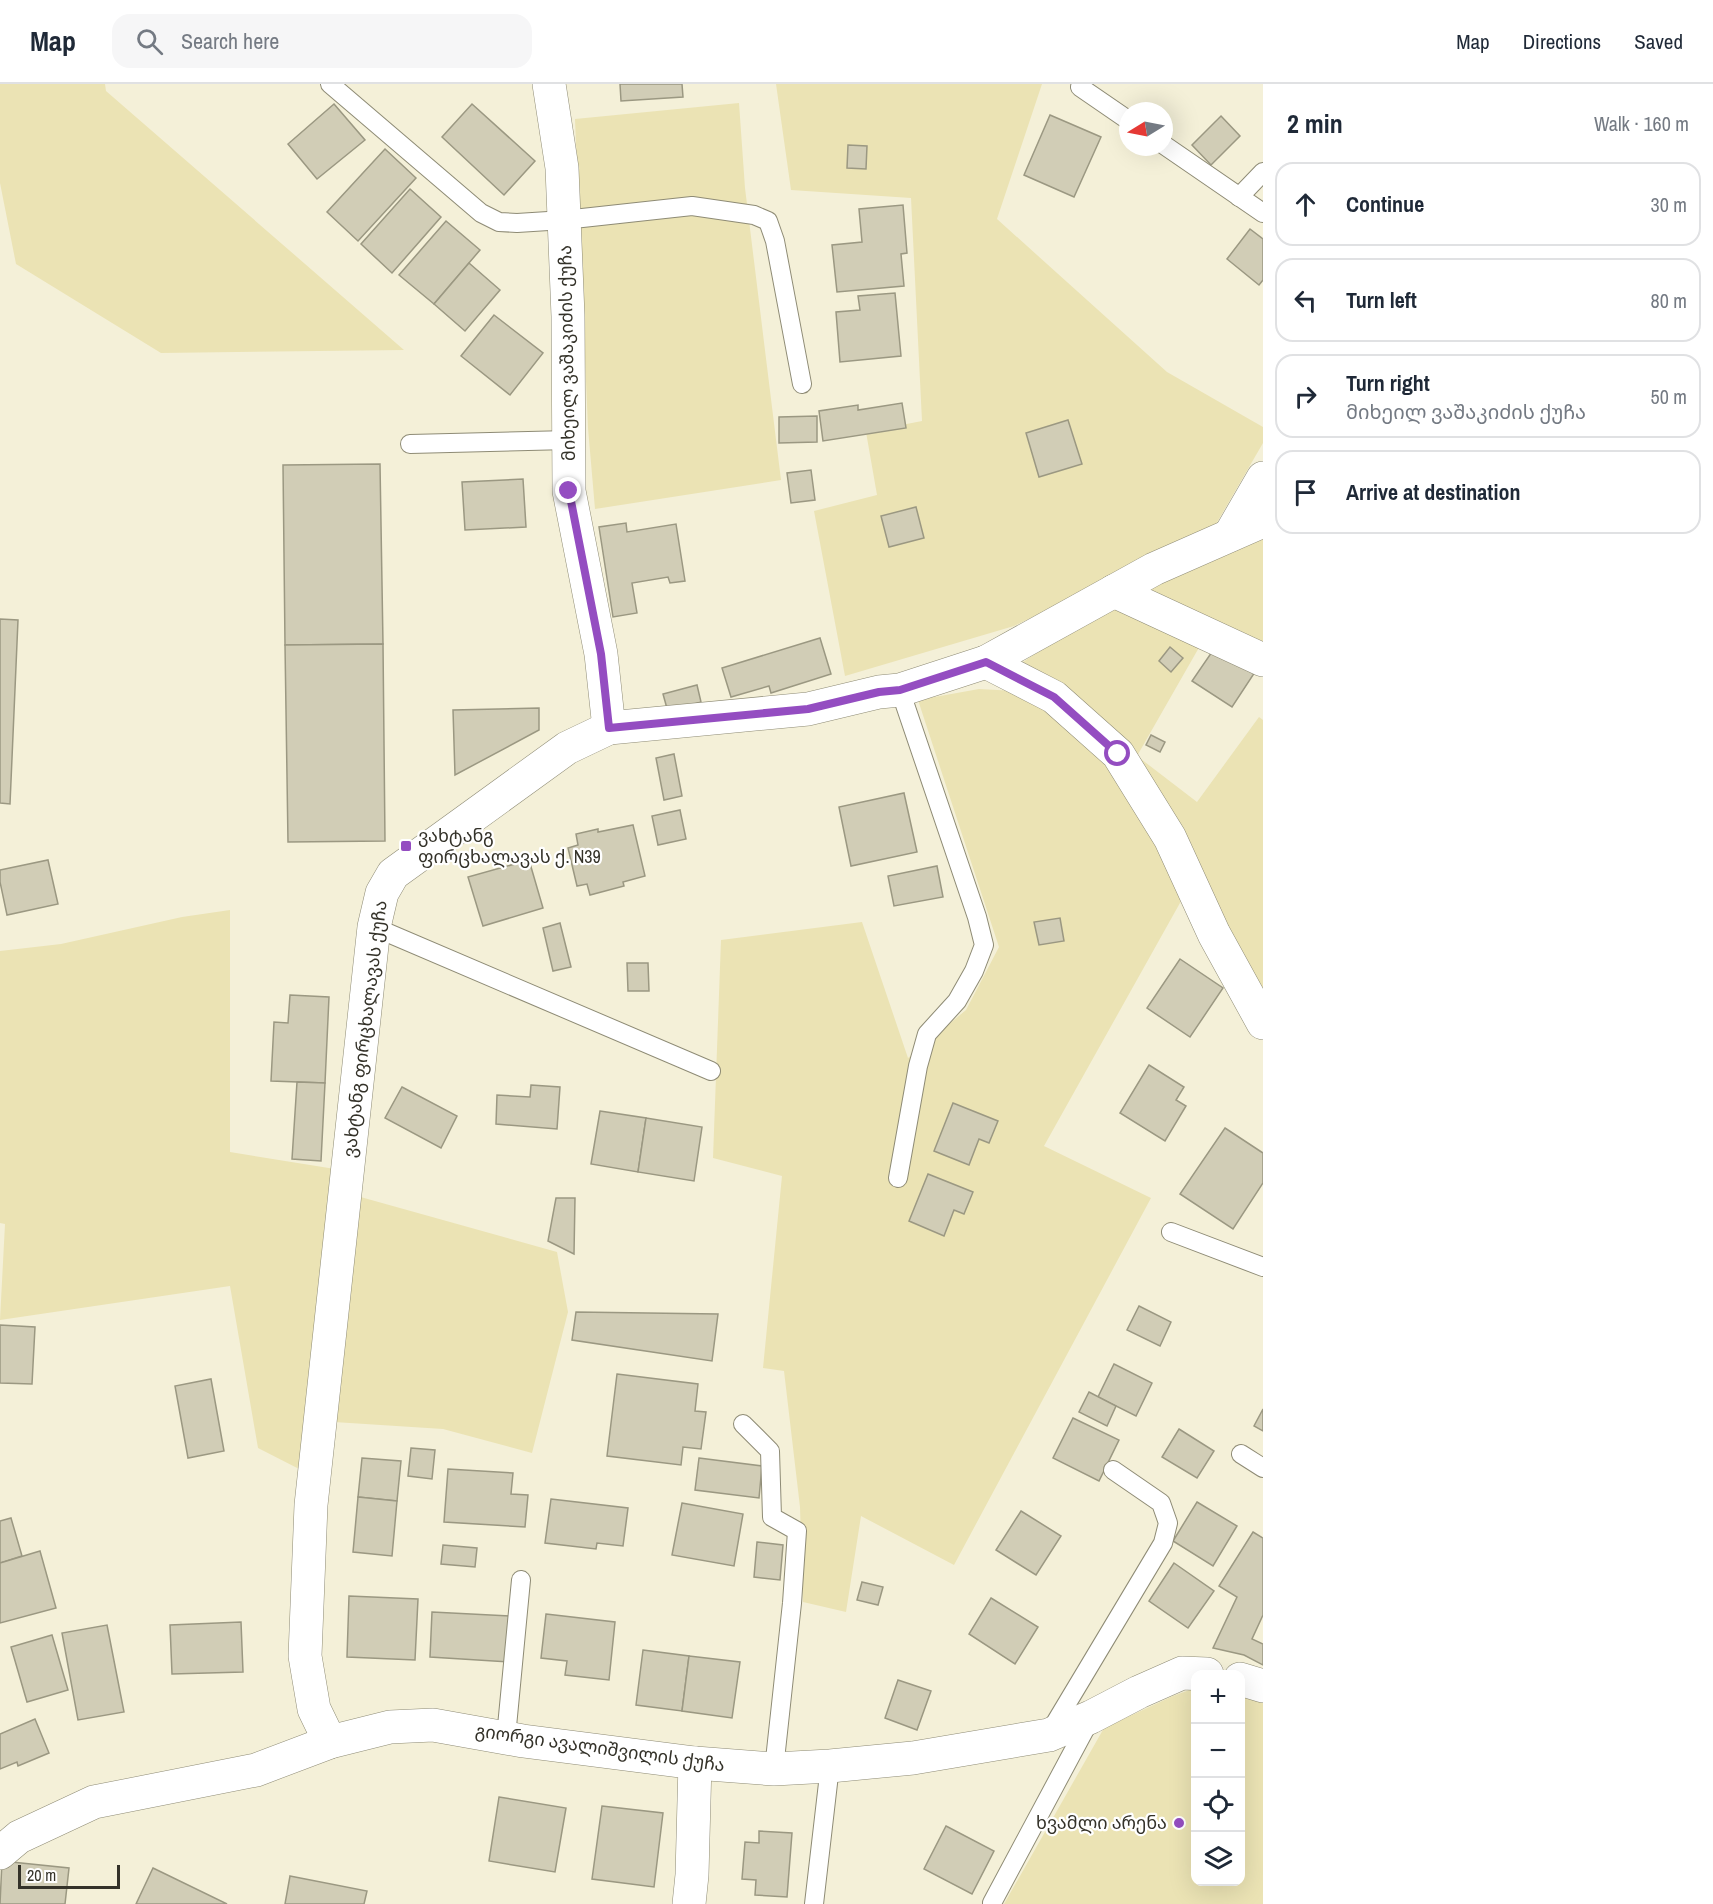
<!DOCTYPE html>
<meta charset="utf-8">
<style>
body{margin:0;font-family:"Archivo Narrow","Noto Sans Georgian",sans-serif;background:#f6f6f7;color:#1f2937}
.controls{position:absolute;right:18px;bottom:18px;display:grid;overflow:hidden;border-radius:12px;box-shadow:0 6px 24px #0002}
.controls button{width:54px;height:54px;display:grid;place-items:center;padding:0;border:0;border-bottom:2px solid #e0e1e3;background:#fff;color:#1f2937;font:30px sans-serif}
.compass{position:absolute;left:1119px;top:18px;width:54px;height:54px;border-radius:50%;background:#fff;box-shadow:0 6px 24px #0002;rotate:260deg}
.scale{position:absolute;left:18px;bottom:15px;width:102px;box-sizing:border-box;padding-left:6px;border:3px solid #343229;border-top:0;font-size:16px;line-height:21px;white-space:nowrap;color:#343229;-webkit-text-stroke:4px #fff;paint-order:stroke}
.stop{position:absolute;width:18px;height:18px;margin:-14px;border:4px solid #944dc1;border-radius:50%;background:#fff}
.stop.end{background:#944dc1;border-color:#fff;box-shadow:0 2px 6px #0008}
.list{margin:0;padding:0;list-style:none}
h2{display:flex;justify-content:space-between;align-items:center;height:78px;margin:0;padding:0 24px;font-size:26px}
h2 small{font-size:20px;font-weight:400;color:#747a83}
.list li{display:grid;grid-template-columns:39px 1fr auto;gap:18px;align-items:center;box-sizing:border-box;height:84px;margin:0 12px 12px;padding:0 12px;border:2px solid #e0e1e3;border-radius:18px}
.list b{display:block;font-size:22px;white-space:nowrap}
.list p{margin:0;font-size:20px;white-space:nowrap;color:#747a83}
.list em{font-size:20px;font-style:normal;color:#747a83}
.icon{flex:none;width:33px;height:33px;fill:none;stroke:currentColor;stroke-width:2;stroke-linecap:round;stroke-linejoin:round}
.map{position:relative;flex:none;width:1263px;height:1820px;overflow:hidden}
header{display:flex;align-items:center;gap:36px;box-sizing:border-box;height:84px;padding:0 30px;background:#fff;border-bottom:2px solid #e0e1e3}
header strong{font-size:28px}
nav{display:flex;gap:33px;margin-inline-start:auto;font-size:21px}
.search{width:420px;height:54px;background:#f6f6f7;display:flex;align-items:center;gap:15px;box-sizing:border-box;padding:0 21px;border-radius:18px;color:#747a83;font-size:22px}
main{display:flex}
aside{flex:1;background:#fff}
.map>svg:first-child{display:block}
</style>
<header>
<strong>Map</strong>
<div class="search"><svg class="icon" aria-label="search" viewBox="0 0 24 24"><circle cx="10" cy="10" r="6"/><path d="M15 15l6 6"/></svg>Search here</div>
<nav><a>Map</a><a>Directions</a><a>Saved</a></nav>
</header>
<main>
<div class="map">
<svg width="1263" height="1820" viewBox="0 0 1263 1820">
<rect width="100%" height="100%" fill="#f4f0d8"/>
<g fill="#ebe3b4">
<path d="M 0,0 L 105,0 L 106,7 L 404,266 L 161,269 L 16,180 L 0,99 Z"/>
<path d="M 776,0 L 1042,0 L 997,135 L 1167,288 L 1263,343 L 1263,359 L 1212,447 L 1014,542 L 845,592 L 814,427 L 877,411 L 866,348 L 922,337 L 911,114 L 791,106 Z"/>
<path d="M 739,19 L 745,104 L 781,396 L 595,425 L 588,344 L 575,35 Z"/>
<path d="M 1263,451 L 1263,564 L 1139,505 Z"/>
<path d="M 1112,519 L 1205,553 L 1137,672 L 1197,718 L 1259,633 L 1263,636 L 1263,916 L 1125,666 L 1067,602 L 1023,578 Z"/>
<path d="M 979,605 L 1016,607 L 1064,631 L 1109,674 L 1185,810 L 1044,1062 L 1151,1114 L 954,1481 L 861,1432 L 846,1528 L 803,1518 L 800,1423 L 784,1287 L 763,1284 L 782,1092 L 713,1074 L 721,856 L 862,838 L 908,974 L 966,926 L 999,863 L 918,616 Z"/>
<path d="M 230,826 L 230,1068 L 335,1085 L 305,1388 L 258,1364 L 230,1202 L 0,1236 L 5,1140 L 0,1139 L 0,867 L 61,860 L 182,833 Z"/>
<path d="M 357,1112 L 557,1168 L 568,1228 L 532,1369 L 443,1345 L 334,1338 Z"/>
<path d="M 1195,1604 L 1196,1798 L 1240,1798 L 1241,1605 L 1263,1617 L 1263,1820 L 1004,1820 L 1104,1644 L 1173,1612 Z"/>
</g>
<g fill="#d1cdb6" stroke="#9b9882" stroke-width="1.5">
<path d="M 620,0 L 682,0 L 683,13 L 621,17 Z"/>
<path d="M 334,20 L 365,56 L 317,95 L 288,60 Z"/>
<path d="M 472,20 L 535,77 L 504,111 L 442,53 Z"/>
<path d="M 1050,31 L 1101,53 L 1074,113 L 1024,91 Z"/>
<path d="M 1221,32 L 1240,52 L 1211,81 L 1192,61 Z"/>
<path d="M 848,61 L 867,62 L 866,85 L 847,84 Z"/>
<path d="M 385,65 L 416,94 L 358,157 L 327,128 Z"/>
<path d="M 410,105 L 441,133 L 392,189 L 361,160 Z"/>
<path d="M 903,121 L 907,169 L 901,170 L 904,202 L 837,208 L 832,161 L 862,158 L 859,125 Z"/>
<path d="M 446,137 L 480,166 L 434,220 L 399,191 Z"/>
<path d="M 1250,145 L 1263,155 L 1263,196 L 1259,201 L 1227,175 Z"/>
<path d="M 469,179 L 500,206 L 465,247 L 434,220 Z"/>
<path d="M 895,209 L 901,272 L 840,278 L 836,228 L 860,226 L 858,212 Z"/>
<path d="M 494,231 L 543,269 L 510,311 L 461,272 Z"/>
<path d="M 902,319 L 906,344 L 823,357 L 819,327 L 858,321 L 858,326 Z"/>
<path d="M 817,332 L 817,358 L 779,359 L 779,333 Z"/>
<path d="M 1068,336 L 1082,380 L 1039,393 L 1026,349 Z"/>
<path d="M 380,380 L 383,560 L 285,561 L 283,381 Z"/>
<path d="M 811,386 L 815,416 L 791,419 L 787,389 Z"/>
<path d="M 523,395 L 526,443 L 465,446 L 462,398 Z"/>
<path d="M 916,423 L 924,454 L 889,463 L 881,432 Z"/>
<path d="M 626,439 L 627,448 L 676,440 L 685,497 L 670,499 L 668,493 L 632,499 L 637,529 L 613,533 L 599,443 Z"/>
<path d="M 0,535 L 18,536 L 10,720 L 0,719 Z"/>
<path d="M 820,554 L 831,590 L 771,609 L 769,602 L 731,613 L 722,584 Z"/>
<path d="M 383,560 L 385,757 L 288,758 L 285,561 Z"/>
<path d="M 1216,562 L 1255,588 L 1232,623 L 1192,597 Z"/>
<path d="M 1170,563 L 1183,574 L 1171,588 L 1159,577 Z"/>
<path d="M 697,601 L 701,618 L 668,628 L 663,610 Z"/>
<path d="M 539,624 L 539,646 L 455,691 L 453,626 Z"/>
<path d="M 1151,651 L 1165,658 L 1160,668 L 1146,661 Z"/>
<path d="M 674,670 L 682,712 L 664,716 L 656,674 Z"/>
<path d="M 904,709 L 917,768 L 851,782 L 839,723 Z"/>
<path d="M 680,726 L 686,755 L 658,761 L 652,732 Z"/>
<path d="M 633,741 L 645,792 L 623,798 L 624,802 L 590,811 L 587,800 L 577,802 L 568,764 L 578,761 L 576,750 L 598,745 L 598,748 Z"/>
<path d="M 48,776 L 58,820 L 7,831 L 0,798 L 0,786 Z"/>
<path d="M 529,776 L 543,824 L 483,842 L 468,793 Z"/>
<path d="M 937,782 L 943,813 L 894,822 L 888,792 Z"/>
<path d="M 1060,834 L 1064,857 L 1039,861 L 1034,838 Z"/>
<path d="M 560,839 L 571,883 L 553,887 L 543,844 Z"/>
<path d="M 1180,875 L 1223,904 L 1190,953 L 1147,924 Z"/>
<path d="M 627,879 L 648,879 L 649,907 L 628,907 Z"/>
<path d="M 290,911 L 329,913 L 325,999 L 271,997 L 274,938 L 288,939 Z"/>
<path d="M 1149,981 L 1184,1003 L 1176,1016 L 1186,1022 L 1165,1057 L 1120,1029 Z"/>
<path d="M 297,998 L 325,999 L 321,1077 L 292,1075 Z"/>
<path d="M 531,1001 L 560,1003 L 557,1045 L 496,1040 L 497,1011 L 530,1013 Z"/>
<path d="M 402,1003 L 457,1032 L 441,1064 L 385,1034 Z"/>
<path d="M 953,1019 L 998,1037 L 989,1059 L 979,1055 L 969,1081 L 934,1067 Z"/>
<path d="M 600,1027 L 646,1034 L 638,1088 L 591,1080 Z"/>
<path d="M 646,1034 L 702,1043 L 694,1097 L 638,1088 Z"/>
<path d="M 1225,1044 L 1263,1069 L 1263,1099 L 1233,1145 L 1180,1110 Z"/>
<path d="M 928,1090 L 973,1108 L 964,1130 L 954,1126 L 944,1152 L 909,1137 Z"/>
<path d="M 556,1114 L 575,1114 L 574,1170 L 548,1157 Z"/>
<path d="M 1139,1222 L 1171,1238 L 1160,1262 L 1127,1246 Z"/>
<path d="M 576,1228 L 718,1230 L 712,1277 L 572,1256 Z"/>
<path d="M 0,1241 L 35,1243 L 32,1300 L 0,1299 Z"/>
<path d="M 1114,1280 L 1152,1299 L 1136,1332 L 1098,1313 Z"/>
<path d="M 617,1290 L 698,1300 L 695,1327 L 706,1328 L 701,1365 L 683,1363 L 681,1381 L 607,1372 Z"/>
<path d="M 211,1295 L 224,1367 L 188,1374 L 175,1302 Z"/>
<path d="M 1089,1308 L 1116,1322 L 1107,1342 L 1079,1328 Z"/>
<path d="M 1263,1325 L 1263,1347 L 1254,1342 Z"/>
<path d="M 1073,1334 L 1119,1356 L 1099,1397 L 1053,1374 Z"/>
<path d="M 1179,1345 L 1214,1367 L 1197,1394 L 1162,1373 Z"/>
<path d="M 411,1364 L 435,1366 L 432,1395 L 408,1392 Z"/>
<path d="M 362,1374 L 401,1377 L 397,1417 L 358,1413 Z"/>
<path d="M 699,1374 L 762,1382 L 759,1414 L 695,1406 Z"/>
<path d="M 448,1385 L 513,1389 L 511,1410 L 528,1411 L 525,1443 L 444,1438 Z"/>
<path d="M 358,1413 L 397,1417 L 392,1472 L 353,1468 Z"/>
<path d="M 551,1415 L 628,1424 L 623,1462 L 597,1459 L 596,1465 L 545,1459 Z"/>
<path d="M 1197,1418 L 1237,1442 L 1213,1482 L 1173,1457 Z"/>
<path d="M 682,1419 L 743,1430 L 734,1482 L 672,1471 Z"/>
<path d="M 1021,1427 L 1061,1452 L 1036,1491 L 996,1466 Z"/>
<path d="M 11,1434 L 22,1472 L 0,1479 L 0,1437 Z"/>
<path d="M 1253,1448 L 1263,1454 L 1263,1531 L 1252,1555 L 1263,1560 L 1263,1581 L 1244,1571 L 1213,1564 L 1237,1513 L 1219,1502 Z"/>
<path d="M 757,1458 L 783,1461 L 780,1496 L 754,1493 Z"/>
<path d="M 443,1461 L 477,1464 L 475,1483 L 441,1480 Z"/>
<path d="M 40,1467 L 56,1524 L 0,1539 L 0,1479 Z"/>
<path d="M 1174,1479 L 1214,1507 L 1188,1544 L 1149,1517 Z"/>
<path d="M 862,1498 L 883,1503 L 878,1521 L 857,1516 Z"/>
<path d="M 349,1512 L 418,1515 L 415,1576 L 347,1573 Z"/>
<path d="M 991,1514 L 1038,1543 L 1015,1580 L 969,1550 Z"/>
<path d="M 432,1528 L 512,1532 L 509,1578 L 430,1573 Z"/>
<path d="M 546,1530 L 615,1538 L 609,1596 L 565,1591 L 567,1577 L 541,1574 Z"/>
<path d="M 241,1538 L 243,1588 L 172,1590 L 170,1541 Z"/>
<path d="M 107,1541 L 124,1628 L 78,1636 L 62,1549 Z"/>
<path d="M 52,1551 L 68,1606 L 27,1618 L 11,1563 Z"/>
<path d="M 643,1566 L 689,1572 L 682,1627 L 636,1621 Z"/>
<path d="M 689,1572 L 740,1578 L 732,1634 L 682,1627 Z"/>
<path d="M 898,1596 L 931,1607 L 917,1646 L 885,1634 Z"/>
<path d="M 35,1635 L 49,1669 L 18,1682 L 17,1678 L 0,1685 L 0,1650 Z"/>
<path d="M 499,1713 L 566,1724 L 555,1788 L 489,1777 Z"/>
<path d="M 602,1722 L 663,1729 L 654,1803 L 592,1795 Z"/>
<path d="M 946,1742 L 994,1767 L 972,1810 L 924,1785 Z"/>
<path d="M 759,1747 L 792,1749 L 787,1813 L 755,1811 L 756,1796 L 742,1795 L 745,1758 L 759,1759 Z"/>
<path d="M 2,1777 L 69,1784 L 65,1820 L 0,1820 Z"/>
<path d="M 153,1784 L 227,1820 L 136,1820 Z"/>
<path d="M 290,1792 L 367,1807 L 364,1820 L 285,1820 Z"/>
</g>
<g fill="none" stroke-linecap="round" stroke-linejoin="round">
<g stroke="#8e8b75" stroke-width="20">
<g id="lane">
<path d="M 330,0 L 481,129 L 499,138 L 517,139 L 564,136 L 692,122 L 754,131 L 768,137 L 775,157 L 802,300"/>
<path d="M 1080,3 L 1128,36"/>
<path d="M 1164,61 L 1263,129"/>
<path d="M 1239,113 L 1263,88"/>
<path d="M 410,360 L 569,356"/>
<path d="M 374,843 L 711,987"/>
<path d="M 898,1094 L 918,982 L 927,950 L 957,917 L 974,887 L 984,861 L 977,833 L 900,606"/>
<path d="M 1171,1148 L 1263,1183"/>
<path d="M 743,1340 L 770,1367 L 772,1433 L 797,1447 L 792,1519 L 774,1685"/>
<path d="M 1241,1370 L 1263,1384"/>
<path d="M 1051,1646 L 1163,1459 L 1168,1439 L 1161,1419 L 1113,1386"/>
<path d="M 506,1653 L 521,1496"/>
<path d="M 992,1819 L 1091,1634"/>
<path d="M 814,1820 L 830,1682"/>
</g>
</g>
<g stroke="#8e8b75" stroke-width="34">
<g id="street">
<path d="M 549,0 L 562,84 L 568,232 L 569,407 L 601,570 L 609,644"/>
<path d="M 1230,451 L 1263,394"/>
<path d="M 1114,507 L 1263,576"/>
<path d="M 986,578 L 1054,613 L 1118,670 L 1170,754 L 1214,850 L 1263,939"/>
<path d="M 1240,1595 L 1263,1602"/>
<path d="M 330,1658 L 314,1625 L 305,1572 L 311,1421 L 374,843 L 382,809 L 393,790 L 567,664 L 609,644 L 808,625 L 879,608 L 900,606 L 986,578 L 1154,485 L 1263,437"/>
<path d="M 0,1769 L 19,1753 L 94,1718 L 256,1686 L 330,1658 L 390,1643 L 433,1641 L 523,1657 L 695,1679 L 774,1685 L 830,1682 L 913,1674 L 1049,1651 L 1091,1633 L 1139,1608 L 1182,1589 L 1207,1590"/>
<path d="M 689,1820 L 692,1791 L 695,1679"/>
</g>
</g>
<use href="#lane" stroke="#fff" stroke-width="18"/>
<use href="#street" stroke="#fff" stroke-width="33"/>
</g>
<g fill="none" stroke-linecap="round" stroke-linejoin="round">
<path stroke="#944dc1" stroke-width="8" d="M 569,407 L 601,570 L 609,644 L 808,625 L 879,608 L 900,606 L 986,578 L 1054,613 L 1118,670"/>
</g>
<g fill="#944dc1" stroke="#fff" stroke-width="2">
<rect x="400" y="756" width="12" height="12" rx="3"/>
<circle cx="1179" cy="1739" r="6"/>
</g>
<g text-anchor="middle" stroke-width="4.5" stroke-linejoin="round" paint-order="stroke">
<g font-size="18" fill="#343229" stroke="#fff">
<text transform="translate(567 269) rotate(-91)" y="6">მიხეილ ვაშაკიძის ქუჩა</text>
<text transform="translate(365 945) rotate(-83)" y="6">ვახტანგ ფირცხალავას ქუჩა</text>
<text transform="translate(600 1664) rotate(8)" y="6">გიორგი ავალიშვილის ქუჩა</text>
</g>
<g font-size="18" fill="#343229" stroke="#fff" text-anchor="start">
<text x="418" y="758">ვახტანგ<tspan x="418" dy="21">ფირცხალავას ქ. N39</tspan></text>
<text x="1167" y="1745" text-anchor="end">ხვამლი არენა</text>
</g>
</g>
</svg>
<div class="controls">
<button>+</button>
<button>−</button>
<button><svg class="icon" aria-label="locate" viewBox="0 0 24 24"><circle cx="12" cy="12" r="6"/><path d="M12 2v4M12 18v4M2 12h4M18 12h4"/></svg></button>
<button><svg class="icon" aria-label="layers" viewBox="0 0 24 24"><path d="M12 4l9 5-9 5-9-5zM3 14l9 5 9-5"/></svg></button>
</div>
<svg class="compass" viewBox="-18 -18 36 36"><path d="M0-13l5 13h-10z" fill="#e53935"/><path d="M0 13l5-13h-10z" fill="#747a83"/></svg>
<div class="scale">20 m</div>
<div class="stop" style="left:1118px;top:670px"></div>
<div class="stop end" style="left:569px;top:407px"></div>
</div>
<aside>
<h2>2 min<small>Walk · 160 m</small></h2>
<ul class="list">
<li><svg class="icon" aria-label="ahead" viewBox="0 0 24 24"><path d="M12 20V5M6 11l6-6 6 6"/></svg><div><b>Continue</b></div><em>30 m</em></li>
<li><svg class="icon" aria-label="left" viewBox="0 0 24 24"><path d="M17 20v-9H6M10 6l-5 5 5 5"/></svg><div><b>Turn left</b></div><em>80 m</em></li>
<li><svg class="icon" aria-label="right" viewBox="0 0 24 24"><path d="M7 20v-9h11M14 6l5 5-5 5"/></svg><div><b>Turn right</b><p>მიხეილ ვაშაკიძის ქუჩა</p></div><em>50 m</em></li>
<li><svg class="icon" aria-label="arrive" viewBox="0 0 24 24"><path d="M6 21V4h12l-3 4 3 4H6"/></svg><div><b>Arrive at destination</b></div></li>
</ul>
</aside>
</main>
